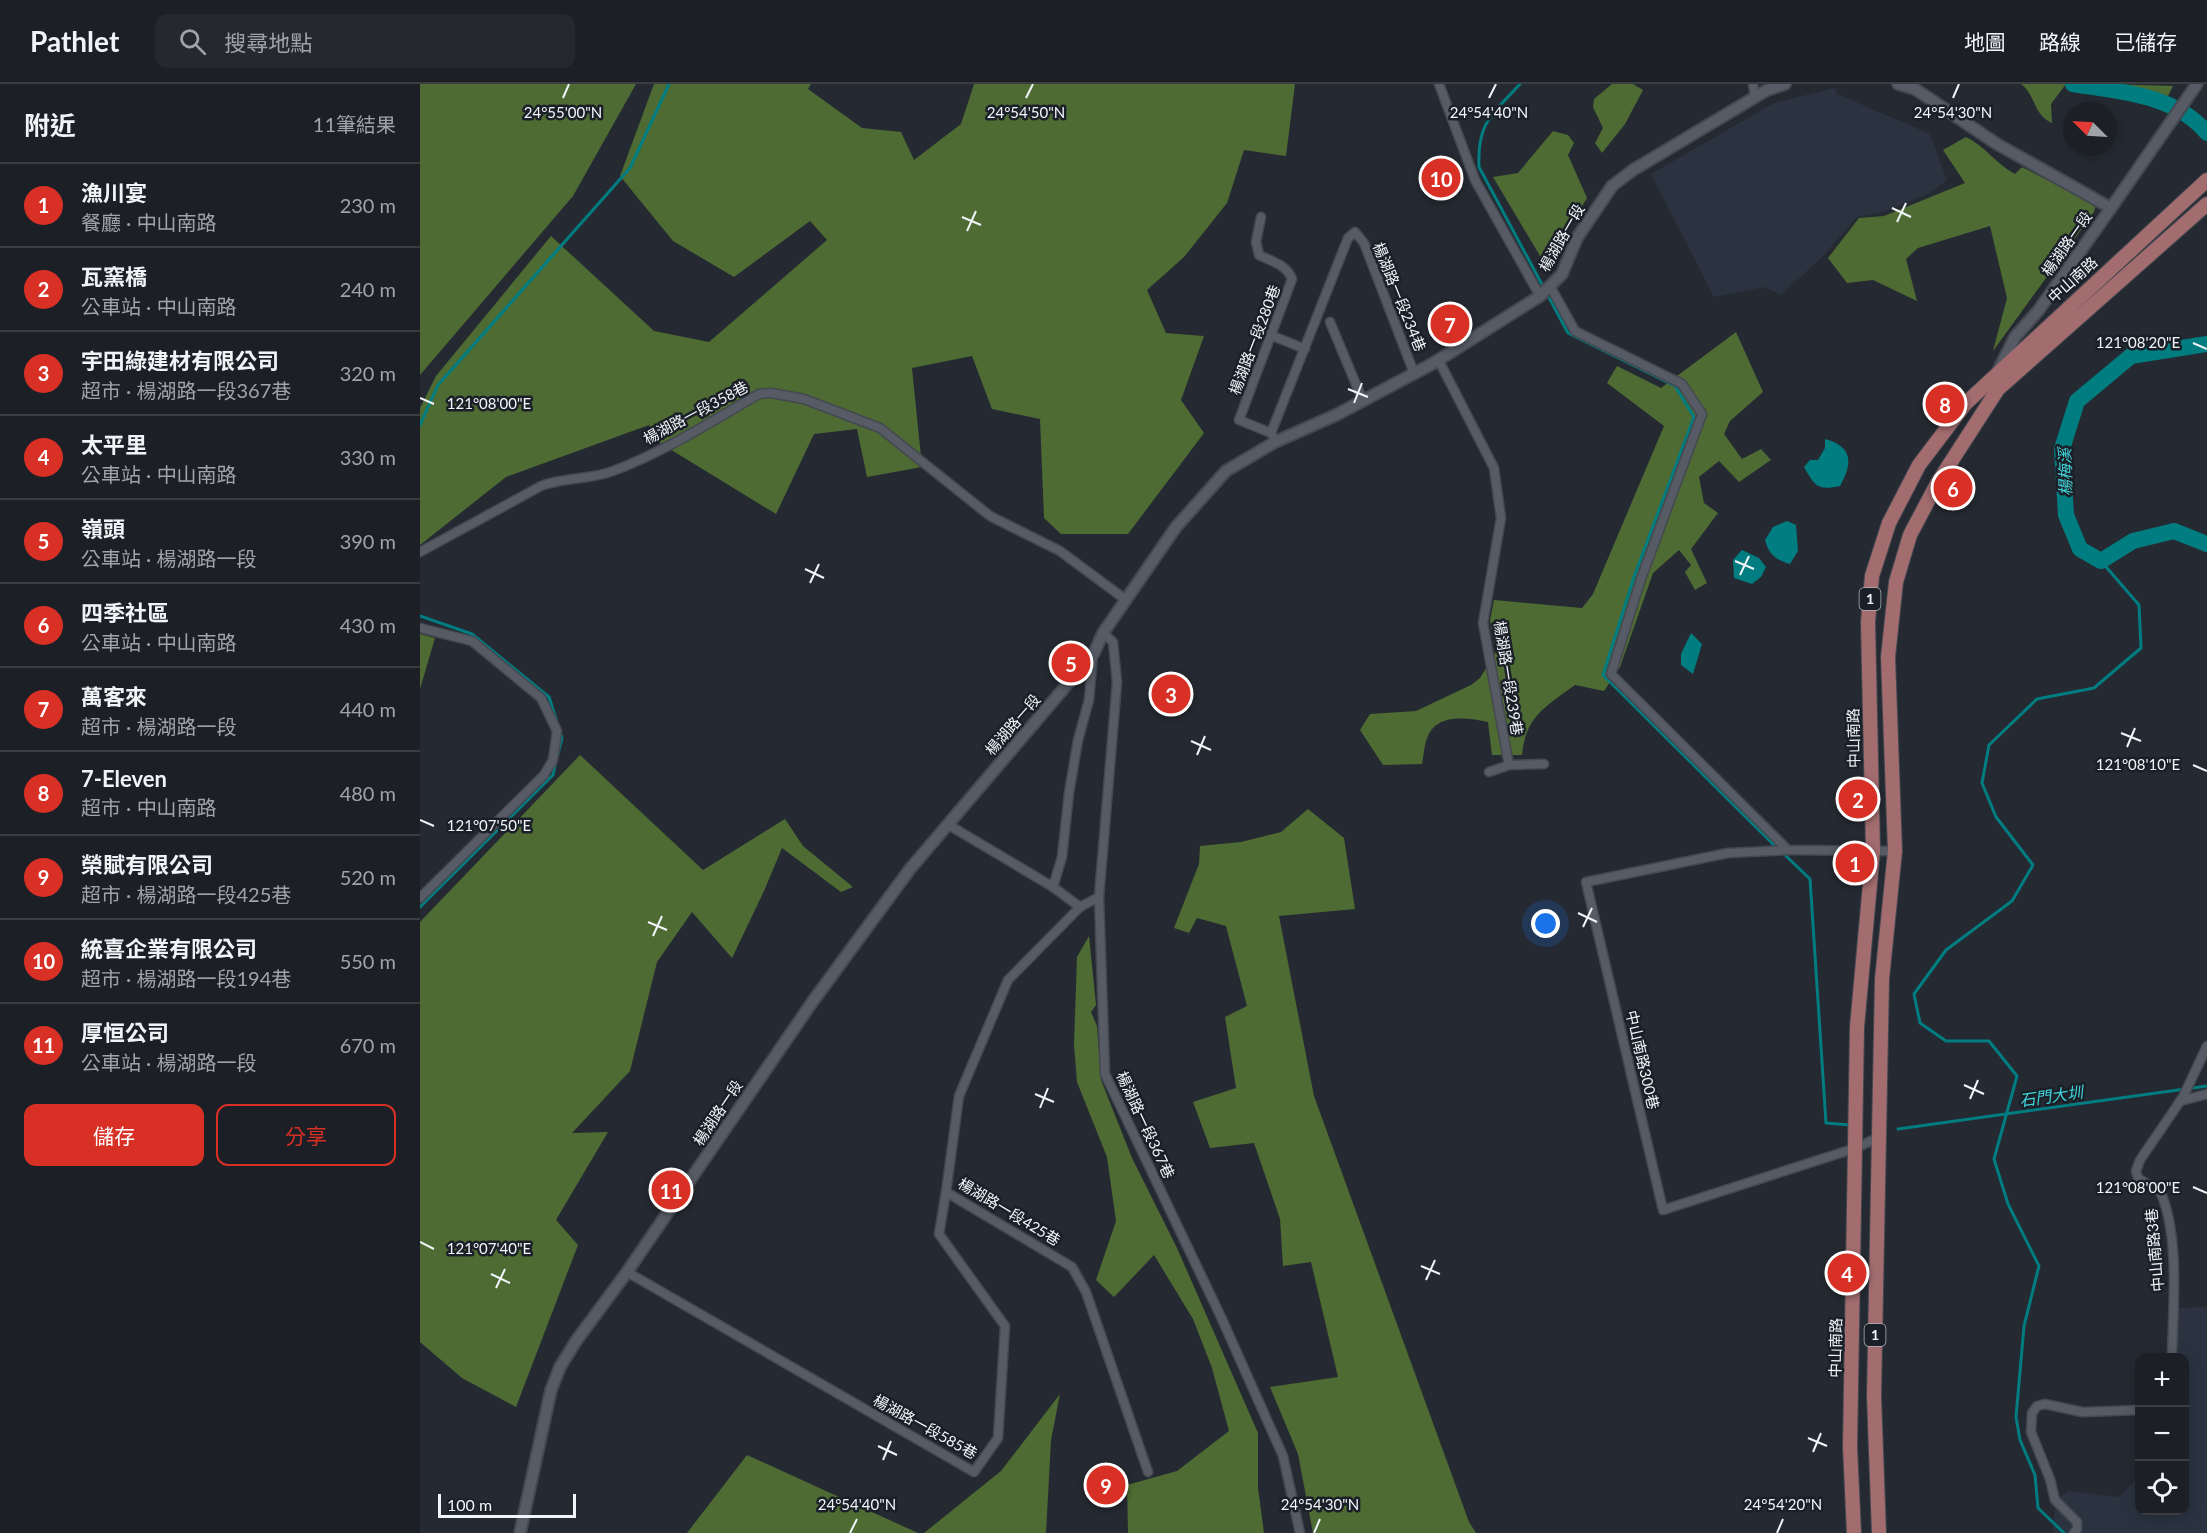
<!DOCTYPE html>
<html lang="zh-TW">
<meta charset="utf-8">
<style>
body{margin:0;font-family:Lato,"Noto Sans TC",sans-serif;background:#25282e;color:#f1f3f6}
.controls{position:absolute;right:18px;bottom:18px;display:grid;overflow:hidden;border-radius:12px;box-shadow:0 3px 15px #0003}
.controls button{width:54px;height:54px;display:grid;place-items:center;padding:0;border:0;border-bottom:2px solid #3a3e43;background:#1c2026;color:#f1f3f6;font:30px sans-serif}
.compass{position:absolute;left:1643px;top:18px;width:54px;height:54px;border-radius:50%;background:#1c2026;box-shadow:0 3px 15px #0003;rotate:294deg}
.scale{position:absolute;left:18px;bottom:15px;width:138px;box-sizing:border-box;padding-left:6px;border:3px solid #f1f5fa;border-top:0;font-size:16px;line-height:21px;white-space:nowrap;color:#f1f5fa;-webkit-text-stroke:4px #1b2028;paint-order:stroke}
.you{position:absolute;left:1126px;top:840px;width:21px;height:21px;margin:-15px;border:4px solid #fff;border-radius:50%;background:#1a73e8;box-shadow:0 0 0 9px #1a73e833}
.badge{display:grid;place-items:center;width:39px;height:39px;border-radius:50%;background:#d93025;color:#fff;font-size:20px;font-weight:700}
.pin{position:absolute;translate:-50% -50%;border:3px solid #fff;box-shadow:0 2px 6px #0006}
.list{margin:0;padding:0;list-style:none}
h2{display:flex;justify-content:space-between;align-items:center;height:78px;margin:0;padding:0 24px;font-size:26px}
h2 small{font-size:20px;font-weight:400;color:#a0a3a7}
.list li{display:grid;grid-template-columns:39px 1fr auto;gap:18px;align-items:center;box-sizing:border-box;height:84px;padding:0 24px;border-top:2px solid #3a3e43}
.list b{display:block;font-size:22px;white-space:nowrap}
.list p{margin:0;font-size:20px;white-space:nowrap;color:#a0a3a7}
.list em{font-size:20px;font-style:normal;color:#a0a3a7}
.actions{display:flex;gap:12px;padding:18px 24px}
.actions a{flex:1;padding:14px 0;border:2px solid #d93025;border-radius:12px;text-align:center;font-size:21px;color:#d93025}
.actions .main{background:#d93025;color:#fff}
.icon{flex:none;width:33px;height:33px;fill:none;stroke:currentColor;stroke-width:2;stroke-linecap:round;stroke-linejoin:round}
.map{position:relative;flex:none;width:1787px;height:1449px;overflow:hidden}
header{display:flex;align-items:center;gap:36px;box-sizing:border-box;height:84px;padding:0 30px;background:#1c2026;border-bottom:2px solid #3a3e43}
header strong{font-size:28px}
nav{display:flex;gap:33px;margin-inline-start:auto;font-size:21px}
.search{width:420px;height:54px;background:#25282e;display:flex;align-items:center;gap:15px;box-sizing:border-box;padding:0 21px;border-radius:12px;color:#a0a3a7;font-size:22px}
main{display:flex}
aside{flex:1;background:#1c2026}
.map>svg:first-child{display:block}
</style>
<header>
<strong>Pathlet</strong>
<div class="search"><svg class="icon" aria-label="search" viewBox="0 0 24 24"><circle cx="10" cy="10" r="6"/><path d="M15 15l6 6"/></svg>搜尋地點</div>
<nav><a>地圖</a><a>路線</a><a>已儲存</a></nav>
</header>
<main>
<aside>
<h2>附近<small>11筆結果</small></h2>
<ul class="list">
<li><span class="badge">1</span><div><b>漁川宴</b><p>餐廳 · 中山南路</p></div><em>230 m</em></li>
<li><span class="badge">2</span><div><b>瓦窯橋</b><p>公車站 · 中山南路</p></div><em>240 m</em></li>
<li><span class="badge">3</span><div><b>宇田綠建材有限公司</b><p>超市 · 楊湖路一段367巷</p></div><em>320 m</em></li>
<li><span class="badge">4</span><div><b>太平里</b><p>公車站 · 中山南路</p></div><em>330 m</em></li>
<li><span class="badge">5</span><div><b>嶺頭</b><p>公車站 · 楊湖路一段</p></div><em>390 m</em></li>
<li><span class="badge">6</span><div><b>四季社區</b><p>公車站 · 中山南路</p></div><em>430 m</em></li>
<li><span class="badge">7</span><div><b>萬客來</b><p>超市 · 楊湖路一段</p></div><em>440 m</em></li>
<li><span class="badge">8</span><div><b>7-Eleven</b><p>超市 · 中山南路</p></div><em>480 m</em></li>
<li><span class="badge">9</span><div><b>榮賦有限公司</b><p>超市 · 楊湖路一段425巷</p></div><em>520 m</em></li>
<li><span class="badge">10</span><div><b>統喜企業有限公司</b><p>超市 · 楊湖路一段194巷</p></div><em>550 m</em></li>
<li><span class="badge">11</span><div><b>厚恒公司</b><p>公車站 · 楊湖路一段</p></div><em>670 m</em></li>
</ul>
<div class="actions"><a class="main">儲存</a><a>分享</a></div>
</aside>
<div class="map">
<svg width="1787" height="1449" viewBox="0 0 1787 1449">
<rect width="100%" height="100%" fill="#252a32"/>
<g fill="#2b3341">
<path d="M 1415,4 L 1417,10 L 1510,50 L 1527,96 L 1508,110 L 1460,129 L 1437,133 L 1402,173 L 1361,211 L 1344,203 L 1294,213 L 1231,90 L 1354,19 Z"/>
<path d="M 1787,1223 L 1787,1449 L 1633,1449 L 1636,1416 L 1648,1407 L 1700,1413 L 1719,1391 L 1720,1426 L 1764,1426 L 1764,1274 L 1754,1273 L 1757,1224 Z"/>
</g>
<g fill="#4d6b32">
<path d="M 0,0 L 216,0 L 153,112 L 0,291 Z"/>
<path d="M 234,0 L 391,0 L 388,5 L 442,44 L 481,48 L 494,76 L 541,40 L 554,0 L 875,0 L 866,72 L 824,66 L 807,119 L 764,173 L 727,206 L 746,249 L 784,252 L 761,316 L 784,349 L 708,450 L 641,450 L 624,434 L 620,335 L 572,325 L 552,272 L 492,284 L 502,383 L 447,393 L 437,345 L 394,350 L 356,430 L 240,359 L 229,341 L 86,393 L 0,461 L 0,324 L 16,292 L 131,152 L 234,247 L 289,258 L 407,156 L 390,137 L 314,193 L 253,157 L 200,92 Z"/>
<path d="M 1192,0 L 1213,0 L 1223,6 L 1205,40 L 1182,69 L 1175,59 L 1183,44 L 1173,23 L 1174,15 Z"/>
<path d="M 1601,0 L 1646,0 L 1631,20 L 1632,39 C 1613,31 1616,11 1601,0 Z"/>
<path d="M 1684,0 L 1753,2 L 1748,12 Z"/>
<path d="M 1133,47 L 1148,51 L 1154,59 L 1148,71 L 1167,114 L 1126,182 L 1073,93 L 1098,89 Z"/>
<path d="M 1546,53 C 1565,62 1576,80 1595,90 L 1602,83 L 1676,121 L 1674,128 L 1573,267 L 1587,214 L 1570,142 L 1498,164 L 1486,175 L 1497,217 L 1453,196 L 1427,199 L 1408,174 L 1439,134 L 1464,132 L 1545,99 L 1523,66 Z"/>
<path d="M 1316,248 L 1343,308 L 1310,337 L 1304,350 L 1322,375 L 1341,365 L 1351,376 L 1319,398 L 1299,377 L 1279,393 L 1284,419 L 1298,429 L 1271,465 L 1287,499 L 1275,506 L 1265,488 L 1271,481 L 1259,466 L 1233,489 L 1200,583 L 1184,607 L 1155,601 C 1125,623 1106,632 1102,671 L 1072,671 L 1068,638 C 1048,634 1018,629 1008,652 C 1004,660 1004,671 1002,680 L 963,681 L 940,646 L 950,630 L 996,627 L 1051,601 L 1060,594 L 1076,568 L 1070,537 L 1074,516 L 1162,524 L 1173,510 L 1244,342 L 1187,299 L 1197,282 L 1241,304 Z"/>
<path d="M 0,550 L 15,554 L 0,605 Z"/>
<path d="M 160,671 L 283,786 L 365,735 L 383,762 L 433,803 L 421,808 L 362,764 L 344,807 L 312,874 L 272,828 L 237,878 L 210,987 L 152,1049 L 188,1048 L 136,1136 L 158,1161 L 96,1323 L 42,1294 L 0,1258 L 0,838 Z"/>
<path d="M 888,725 L 924,754 L 935,825 L 859,832 L 894,1012 L 1049,1438 L 1056,1449 L 893,1449 L 878,1370 L 850,1303 L 918,1293 L 891,1178 L 863,1182 L 860,1135 L 834,1059 L 790,1064 L 773,1018 L 816,1004 L 805,933 L 827,922 L 806,842 L 777,834 L 769,849 L 754,844 L 779,780 L 780,762 L 821,758 L 861,748 Z"/>
<path d="M 669,852 L 676,921 L 671,928 L 677,942 L 681,996 L 712,1074 L 757,1164 L 838,1349 L 838,1404 L 844,1449 L 708,1449 L 707,1401 L 757,1387 L 809,1347 L 792,1284 L 773,1235 L 734,1171 L 694,1213 L 676,1196 L 696,1137 L 687,1073 L 657,998 L 654,961 L 657,873 Z"/>
<path d="M 640,1310 L 631,1356 L 626,1449 L 504,1449 L 581,1387 Z"/>
<path d="M 327,1371 L 498,1449 L 267,1449 Z"/>
</g>
<g fill="#007d81">
<path d="M 1405,355 C 1433,363 1433,379 1420,402 C 1397,407 1395,402 1384,383 L 1390,376 L 1398,376 L 1405,364 Z"/>
<path d="M 1367,437 L 1376,441 L 1378,467 L 1370,480 C 1356,476 1349,471 1345,456 L 1353,443 Z"/>
<path d="M 1322,466 L 1339,474 L 1346,483 L 1341,493 L 1332,500 L 1314,494 L 1313,476 Z"/>
<path d="M 1271,549 L 1282,560 L 1273,590 L 1261,581 L 1261,570 Z"/>
</g>
<g fill="none" stroke-linecap="round" stroke-linejoin="round">
<g stroke="#007d81" stroke-width="3">
<path d="M 1100,0 C 1072,31 1057,38 1059,83 L 1148,249 L 1255,302 L 1274,333 L 1214,493 L 1183,591 L 1358,765"/>
<path d="M 0,341 L 18,301 L 210,84 L 249,0"/>
<path d="M 0,532 L 52,550 L 129,613 L 137,638"/>
<path d="M 138,670 L 142,654 L 140,648"/>
<path d="M 1363,769 L 1390,795 L 1406,1039 L 1430,1041"/>
<path d="M 0,823 L 133,691 L 136,677"/>
<path d="M 1478,1045 L 1787,1002"/>
<path d="M 1644,1449 L 1618,1424 L 1615,1391 L 1600,1356 L 1596,1333 L 1604,1242 L 1619,1182 L 1588,1120 L 1574,1075 L 1597,992 L 1569,957 L 1526,957 L 1500,939 L 1494,910 L 1526,866 L 1592,817 L 1613,781 L 1576,733 L 1562,699 L 1569,661 L 1617,615 L 1674,604 L 1721,564 L 1719,521 L 1681,477"/>
</g>
<g stroke="#007d81" stroke-width="16">
<path d="M 1653,0 C 1700,8 1755,10 1787,49"/>
<path d="M 1787,260 L 1711,272 L 1657,317 L 1642,365 L 1646,431 L 1660,465 L 1681,477 L 1713,457 L 1754,447 L 1787,460"/>
</g>
<g stroke="#444850" stroke-width="11">
<g id="minor">
<path d="M 1019,0 L 1055,96 L 1120,212"/>
<path d="M 1333,0 L 1335,13"/>
<path d="M 841,133 L 836,158 L 839,171 C 851,177 867,181 872,195 L 819,336 L 851,349 L 853,352"/>
<path d="M 1130,202 L 1155,247 L 1262,300 L 1282,330 L 1221,495 L 1191,590 L 1368,766 L 1475,767"/>
<path d="M 910,238 L 943,317"/>
<path d="M 853,252 L 885,265"/>
<path d="M 1018,275 L 1074,384 L 1081,434 L 1063,539 L 1089,681"/>
<path d="M 851,349 L 928,154 L 935,148 L 944,159 L 994,289"/>
<path d="M 0,468 L 121,402 C 144,393 170,396 193,387 C 244,368 292,337 339,310 L 351,309 L 384,315 L 460,344 L 570,432 L 640,467 L 706,516"/>
<path d="M 0,544 L 52,557 L 121,614 L 137,647 L 133,676 L 124,691 L 0,814"/>
<path d="M 683,549 L 693,558 L 697,598 L 679,813 L 685,990 L 801,1233 L 863,1372 L 880,1449"/>
<path d="M 1069,688 L 1089,681 L 1124,680"/>
<path d="M 527,740 L 633,803 L 660,823"/>
<path d="M 1368,766 L 1308,769 L 1166,798 L 1243,1126 L 1436,1064 L 1459,1053"/>
<path d="M 633,803 L 642,773 L 649,709 L 658,656 L 669,616 L 673,570"/>
<path d="M 679,813 L 660,823 L 588,896 L 539,1012 L 526,1108 L 652,1183 L 666,1208 L 728,1388"/>
<path d="M 1760,1017 L 1787,1010"/>
<path d="M 207,1188 L 554,1388 L 578,1354 L 585,1242 L 519,1150 L 526,1108"/>
<path d="M 1752,1274 C 1753,1223 1760,1155 1741,1109 L 1718,1094 L 1716,1087 L 1720,1076 L 1763,1013 L 1787,962"/>
<path d="M 1654,1449 L 1657,1445 L 1657,1438 L 1635,1416 L 1630,1395 L 1611,1348 L 1612,1329 L 1617,1322 L 1625,1320 L 1662,1328 L 1720,1326"/>
</g>
</g>
<g stroke="#444850" stroke-width="14">
<g id="tertiary">
<path d="M 1478,0 L 1495,5 L 1577,60 L 1691,124 L 1777,0"/>
<path d="M 1579,285 L 1595,253 L 1618,227 L 1691,124"/>
<path d="M 100,1449 L 131,1306 L 140,1283 L 156,1257 L 207,1188 L 393,917 L 490,785 L 674,569 L 683,549 L 756,443 L 806,387 L 855,358 L 916,331 L 1012,280 L 1120,212 L 1142,190 L 1157,154 L 1192,102 L 1213,86 L 1347,6 L 1365,0"/>
</g>
</g>
<g stroke="#444850" stroke-width="16">
<g id="primary">
<path d="M 1434,1449 L 1430,1363 L 1437,943 L 1453,767 L 1448,538 L 1452,492 L 1469,439 L 1499,381 L 1546,319 L 1787,96"/>
<path d="M 1459,1449 L 1454,1312 L 1462,895 L 1475,767 L 1468,573 L 1476,498 L 1490,451 L 1518,398 L 1578,305 L 1787,120"/>
</g>
</g>
<use href="#minor" stroke="#565b65" stroke-width="8"/>
<use href="#tertiary" stroke="#565b65" stroke-width="10"/>
<use href="#primary" stroke="#a36c6f" stroke-width="14"/>
</g>
<path fill="none" stroke="#f1f5fa" stroke-width="2" d="M 143,14 L 149,0M 606,14 L 613,0M 1069,14 L 1076,0M 1533,14 L 1539,0M 1472,124 L 1491,133M 542,133 L 561,141M 1477,138 L 1486,119M 547,147 L 556,127M 1773,259 L 1787,265M 928,305 L 948,313M 0,314 L 14,320M 934,319 L 942,299M 1315,477 L 1334,485M 385,485 L 404,494M 1320,491 L 1329,472M 390,499 L 399,480M 1701,649 L 1721,657M 771,657 L 791,666M 1707,663 L 1715,644M 777,671 L 785,652M 1773,681 L 1787,687M 0,736 L 14,742M 1158,829 L 1177,838M 228,838 L 247,846M 1163,843 L 1172,824M 233,852 L 242,832M 1544,1001 L 1564,1010M 615,1010 L 634,1018M 1550,1015 L 1558,996M 620,1024 L 628,1004M 1773,1103 L 1787,1109M 0,1158 L 14,1165M 1001,1182 L 1020,1190M 71,1190 L 90,1199M 1006,1196 L 1015,1176M 76,1204 L 85,1185M 1388,1354 L 1407,1362M 458,1362 L 477,1371M 1393,1368 L 1401,1349M 463,1376 L 471,1357M 430,1449 L 437,1435M 894,1449 L 900,1435M 1357,1449 L 1363,1435"/>
<g text-anchor="middle" stroke-width="5" stroke-linejoin="round" paint-order="stroke">
<g fill="#1b2028" stroke="#b1b5bb" stroke-width="1.5">
<rect x="1439.5" y="504" width="21" height="22" rx="4.5"/>
<rect x="1444.5" y="1240" width="21" height="22" rx="4.5"/>
</g>
<g font-size="14" font-weight="bold" fill="#f1f5fa">
<text x="1450" y="520">1</text>
<text x="1455" y="1256">1</text>
</g>
<g font-size="15" fill="#f1f5fa" stroke="#1b2028">
<text transform="translate(1142 154) rotate(-60)" y="5">楊湖路一段</text>
<text transform="translate(1647 160) rotate(-55)" y="5">楊湖路一段</text>
<text transform="translate(1653 196) rotate(-42)" y="5">中山南路</text>
<text transform="translate(979 213) rotate(68)" y="5">楊湖路一段234巷</text>
<text transform="translate(835 256) rotate(-69)" y="5">楊湖路一段280巷</text>
<text transform="translate(276 329) rotate(-28)" y="5">楊湖路一段358巷</text>
<text transform="translate(1088 594) rotate(81)" y="5">楊湖路一段239巷</text>
<text transform="translate(593 641) rotate(-49)" y="5">楊湖路一段</text>
<text transform="translate(1434 654) rotate(-91)" y="5">中山南路</text>
<text transform="translate(1222 976) rotate(77)" y="5">中山南路300巷</text>
<text transform="translate(298 1029) rotate(-56)" y="5">楊湖路一段</text>
<text transform="translate(725 1041) rotate(65)" y="5">楊湖路一段367巷</text>
<text transform="translate(589 1128) rotate(31)" y="5">楊湖路一段425巷</text>
<text transform="translate(1735 1166) rotate(-95)" y="5">中山南路3巷</text>
<text transform="translate(1416 1264) rotate(-89)" y="5">中山南路</text>
<text transform="translate(505 1343) rotate(29)" y="5">楊湖路一段585巷</text>
</g>
<g font-size="16" font-style="italic" fill="#41d6dc" stroke="#1b2028">
<text transform="translate(1645 388) rotate(-91)" y="6">楊梅溪</text>
<text transform="translate(1631 1012) rotate(-8)" y="6">石門大圳</text>
</g>
</g>
<g font-size="15" text-anchor="middle" fill="#f1f5fa" stroke="#1b2028" stroke-width="5" stroke-linejoin="round" paint-order="stroke">
<text x="143" y="34">24°55'00"N</text>
<text x="606" y="34">24°54'50"N</text>
<text x="1069" y="34">24°54'40"N</text>
<text x="1533" y="34">24°54'30"N</text>
<text x="1718" y="264">121°08'20"E</text>
<text x="69" y="325">121°08'00"E</text>
<text x="1718" y="686">121°08'10"E</text>
<text x="69" y="747">121°07'50"E</text>
<text x="1718" y="1109">121°08'00"E</text>
<text x="69" y="1170">121°07'40"E</text>
<text x="437" y="1426">24°54'40"N</text>
<text x="900" y="1426">24°54'30"N</text>
<text x="1363" y="1426">24°54'20"N</text>
</g>
</svg>
<div class="controls">
<button>+</button>
<button>−</button>
<button><svg class="icon" aria-label="locate" viewBox="0 0 24 24"><circle cx="12" cy="12" r="6"/><path d="M12 2v4M12 18v4M2 12h4M18 12h4"/></svg></button>
</div>
<svg class="compass" viewBox="-18 -18 36 36"><path d="M0-13l5 13h-10z" fill="#e53935"/><path d="M0 13l5-13h-10z" fill="#a0a3a7"/></svg>
<div class="scale">100 m</div>
<div class="you"></div>
<div class="pin badge" style="left:1435px;top:779px">1</div>
<div class="pin badge" style="left:1438px;top:715px">2</div>
<div class="pin badge" style="left:751px;top:610px">3</div>
<div class="pin badge" style="left:1427px;top:1189px">4</div>
<div class="pin badge" style="left:651px;top:579px">5</div>
<div class="pin badge" style="left:1533px;top:404px">6</div>
<div class="pin badge" style="left:1030px;top:240px">7</div>
<div class="pin badge" style="left:1525px;top:320px">8</div>
<div class="pin badge" style="left:686px;top:1401px">9</div>
<div class="pin badge" style="left:1021px;top:94px">10</div>
<div class="pin badge" style="left:251px;top:1106px">11</div>
</div>
</main>
